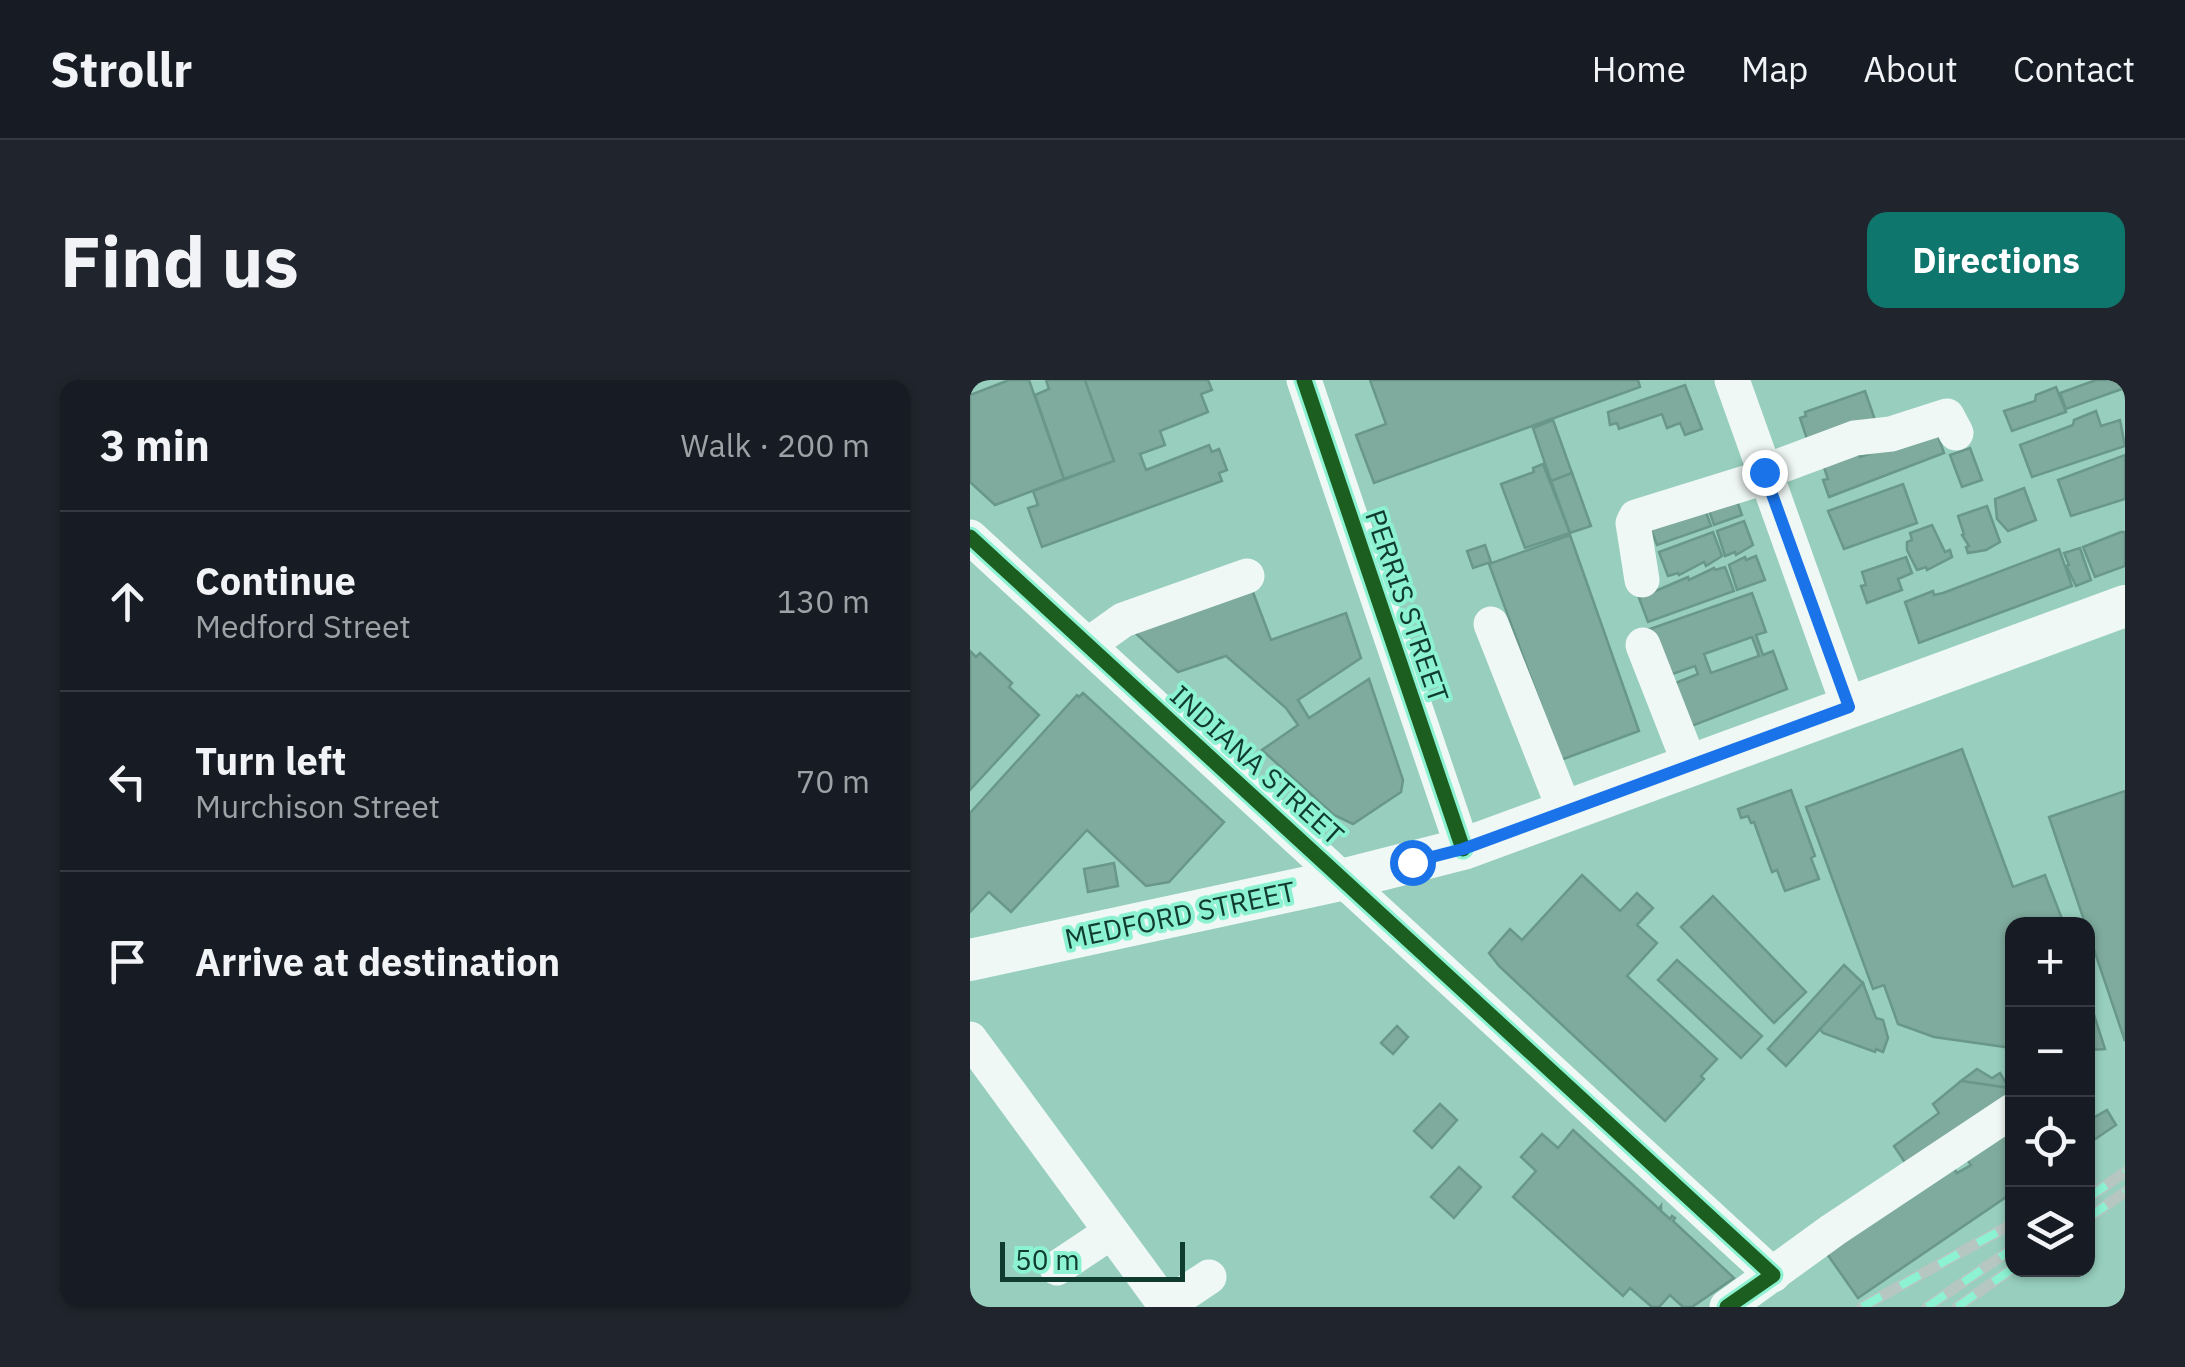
<!DOCTYPE html>
<meta charset="utf-8">
<style>
body{margin:0;font-family:"IBM Plex Sans",sans-serif;background:#20242c;color:#f1f3f6}
.controls{position:absolute;right:30px;bottom:30px;display:grid;overflow:hidden;border-radius:20px;box-shadow:0 2px 8px #0004}
.controls button{width:90px;height:90px;display:grid;place-items:center;padding:0;border:0;border-bottom:2px solid #363941;background:#171b24;color:#f1f3f6;font:50px sans-serif}
.scale{position:absolute;left:30px;bottom:25px;width:185px;box-sizing:border-box;padding-left:10px;border:5px solid #103c30;border-top:0;font-size:28px;line-height:35px;white-space:nowrap;color:#103c30;-webkit-text-stroke:8px #8df2d2;paint-order:stroke}
.stop{position:absolute;width:30px;height:30px;margin:-22px;border:8px solid #1a73e8;border-radius:50%;background:#fff}
.stop.end{background:#1a73e8;border-color:#fff;box-shadow:0 2px 10px #0008}
.list{margin:0;padding:0;list-style:none}
h2{display:flex;justify-content:space-between;align-items:center;height:130px;margin:0;padding:0 40px;font-size:42px}
h2 small{font-size:32px;font-weight:400;color:#9ea1a6}
.list li{display:grid;grid-template-columns:65px 1fr auto;gap:30px;align-items:center;box-sizing:border-box;height:180px;padding:0 40px;border-top:2px solid #363941}
.list b{display:block;font-size:38px;white-space:nowrap}
.list p{margin:0;font-size:32px;white-space:nowrap;color:#9ea1a6}
.list em{font-size:32px;font-style:normal;color:#9ea1a6}
.icon{flex:none;width:55px;height:55px;fill:none;stroke:currentColor;stroke-width:2;stroke-linecap:round;stroke-linejoin:round}
.map{position:relative;flex:none;width:1155px;height:927px;overflow:hidden;border-radius:20px}
header{display:flex;align-items:center;gap:60px;box-sizing:border-box;height:140px;padding:0 50px;background:#171b24;border-bottom:2px solid #363941}
header strong{font-size:48px}
nav{display:flex;gap:55px;margin-inline-start:auto;font-size:35px}
.intro{display:flex;align-items:center;justify-content:space-between;box-sizing:border-box;height:240px;padding:0 60px}
h1{margin:0;font-size:70px}
.button{padding:25px 45px;border-radius:20px;background:#0f766e;color:#fff;font-size:35px;font-weight:700}
main{display:flex;gap:60px;padding:0 60px}
aside{flex:1;background:#171b24;border-radius:20px;box-shadow:0 2px 8px #0004}
.map>svg:first-child{display:block}
</style>
<header>
<strong>Strollr</strong>
<nav><a>Home</a><a>Map</a><a>About</a><a>Contact</a></nav>
</header>
<div class="intro"><h1>Find us</h1><a class="button">Directions</a></div>
<main>
<aside>
<h2>3 min<small>Walk · 200 m</small></h2>
<ul class="list">
<li><svg class="icon" aria-label="ahead" viewBox="0 0 24 24"><path d="M12 20V5M6 11l6-6 6 6"/></svg><div><b>Continue</b><p>Medford Street</p></div><em>130 m</em></li>
<li><svg class="icon" aria-label="left" viewBox="0 0 24 24"><path d="M17 20v-9H6M10 6l-5 5 5 5"/></svg><div><b>Turn left</b><p>Murchison Street</p></div><em>70 m</em></li>
<li><svg class="icon" aria-label="arrive" viewBox="0 0 24 24"><path d="M6 21V4h12l-3 4 3 4H6"/></svg><div><b>Arrive at destination</b></div></li>
</ul>
</aside>
<div class="map">
<svg width="1155" height="927" viewBox="0 0 1155 927">
<rect width="100%" height="100%" fill="#97cebd"/>
<g fill="#7eab9d" stroke="#69978a" stroke-width="2.5" fill-rule="evenodd">
<path d="M 39,0 L 59,0 L 94,99 L 25,125 L 0,102 L 0,15 Z"/>
<path d="M 76,0 L 115,0 L 144,81 L 94,99 L 65,15 L 79,9 Z"/>
<path d="M 115,0 L 238,0 L 242,10 L 231,14 L 238,32 L 190,51 L 195,65 L 170,74 L 176,90 L 239,65 L 242,72 L 249,69 L 257,90 L 249,93 L 252,101 L 72,167 L 58,128 L 68,125 L 63,111 L 144,81 Z"/>
<path d="M 400,0 L 668,0 L 670,7 L 404,103 L 386,55 L 416,44 Z"/>
<path d="M 1126,0 L 1148,0 L 1152,9 L 1096,29 L 1090,13 Z"/>
<path d="M 715,5 L 732,49 L 715,55 L 710,43 L 697,48 L 692,34 L 649,49 L 647,43 L 640,45 L 638,32 Z"/>
<path d="M 1086,7 L 1096,32 L 1042,51 L 1034,31 L 1065,21 L 1066,15 Z"/>
<path d="M 895,11 L 905,40 L 837,59 L 830,38 L 836,36 L 835,32 Z"/>
<path d="M 1126,31 L 1131,46 L 1150,40 L 1155,66 L 1062,97 L 1050,65 L 1103,45 L 1104,40 Z"/>
<path d="M 583,40 L 602,93 L 581,101 L 563,48 Z"/>
<path d="M 964,44 L 974,73 L 859,117 L 853,100 L 858,99 L 850,76 L 885,64 L 890,77 L 937,61 Z"/>
<path d="M 1000,68 L 1012,100 L 992,107 L 980,75 Z"/>
<path d="M 1155,75 L 1155,119 L 1101,136 L 1088,100 Z"/>
<path d="M 573,84 L 600,153 L 555,168 L 531,104 L 564,92 L 563,88 Z"/>
<path d="M 602,93 L 621,146 L 600,153 L 581,101 Z"/>
<path d="M 933,104 L 947,143 L 874,169 L 858,131 Z"/>
<path d="M 1054,108 L 1066,140 L 1038,151 L 1027,139 L 1025,119 Z"/>
<path d="M 763,110 L 772,135 L 744,145 L 736,121 Z"/>
<path d="M 732,121 L 741,146 L 687,165 L 678,141 Z"/>
<path d="M 1017,126 L 1030,162 L 1016,170 L 998,173 L 996,167 L 999,166 L 992,155 L 994,154 L 988,136 Z"/>
<path d="M 774,141 L 783,165 L 766,175 L 765,172 L 755,176 L 747,151 Z"/>
<path d="M 962,145 L 975,172 L 980,170 L 982,177 L 957,190 L 956,187 L 947,190 L 937,170 L 937,162 L 942,160 L 940,153 Z"/>
<path d="M 743,152 L 752,176 L 736,186 L 734,182 L 709,195 L 708,193 L 698,196 L 689,172 Z"/>
<path d="M 1151,152 L 1155,152 L 1155,186 L 1125,197 L 1113,167 Z"/>
<path d="M 600,155 L 669,351 L 591,380 L 519,184 Z"/>
<path d="M 515,165 L 521,182 L 503,188 L 497,171 Z"/>
<path d="M 1110,168 L 1121,200 L 1106,206 L 1096,186 L 1099,185 L 1094,173 Z"/>
<path d="M 1089,169 L 1102,206 L 949,263 L 935,222 L 963,211 L 964,215 L 973,213 Z"/>
<path d="M 786,176 L 795,200 L 767,210 L 759,185 L 775,177 L 776,180 Z"/>
<path d="M 936,177 L 942,193 L 928,199 L 932,210 L 897,223 L 891,206 L 896,205 L 892,192 Z"/>
<path d="M 755,187 L 764,211 L 678,242 L 669,218 L 718,197 L 719,200 L 744,188 L 745,190 Z"/>
<path d="M 281,207 L 301,260 L 376,233 L 391,278 L 328,320 L 339,338 L 399,299 L 433,400 L 431,412 L 383,444 L 364,435 L 292,370 L 328,345 L 316,328 L 256,276 L 208,292 L 162,250 Z"/>
<path d="M 782,213 L 796,252 L 786,255 L 793,275 L 803,271 L 817,309 L 714,349 L 698,306 L 728,294 L 725,286 L 694,297 L 677,250 ZM 782,257 L 789,276 L 741,293 L 734,274 Z"/>
<path d="M 0,271 L 6,277 L 10,273 L 42,303 L 39,307 L 69,335 L 0,410 Z"/>
<path d="M 113,313 L 254,442 L 199,502 L 176,506 L 117,450 L 41,532 L 19,512 L 0,532 L 0,433 L 107,315 L 109,317 Z"/>
<path d="M 992,369 L 1043,507 L 1075,495 L 1094,544 L 1042,544 L 1042,668 L 964,657 L 928,644 L 914,605 L 903,609 L 836,427 Z"/>
<path d="M 821,410 L 845,476 L 841,478 L 849,499 L 815,511 L 807,490 L 802,492 L 784,442 L 781,443 L 778,436 L 771,438 L 768,429 Z"/>
<path d="M 1155,411 L 1155,661 L 1079,437 Z"/>
<path d="M 144,483 L 148,506 L 118,512 L 114,489 Z"/>
<path d="M 612,495 L 650,531 L 667,513 L 683,528 L 667,545 L 687,563 L 657,596 L 747,679 L 731,696 L 734,699 L 695,741 L 529,586 L 519,573 L 540,549 L 552,560 Z"/>
<path d="M 743,516 L 836,612 L 804,643 L 711,547 Z"/>
<path d="M 707,580 L 792,656 L 771,678 L 688,600 Z"/>
<path d="M 874,585 L 893,603 L 816,686 L 798,669 Z"/>
<path d="M 893,603 L 906,638 L 913,640 L 918,658 L 913,672 L 906,669 L 905,672 L 853,653 L 850,649 Z"/>
<path d="M 1118,616 L 1135,669 L 1118,670 Z"/>
<path d="M 427,646 L 438,657 L 423,674 L 411,663 Z"/>
<path d="M 1007,689 L 1022,698 L 1030,693 L 1039,708 L 991,701 Z"/>
<path d="M 991,701 L 1039,708 L 1042,727 L 942,793 L 924,766 L 969,733 L 963,724 Z"/>
<path d="M 470,724 L 487,740 L 462,768 L 444,751 Z"/>
<path d="M 1137,730 L 1146,745 L 1118,764 L 1118,741 Z"/>
<path d="M 1042,741 L 1042,813 L 888,918 L 855,871 L 980,783 L 987,793 L 1001,785 L 993,774 Z"/>
<path d="M 603,750 L 689,829 L 691,826 L 691,831 L 700,839 L 702,836 L 705,838 L 703,841 L 764,898 L 722,927 L 713,927 L 700,915 L 689,927 L 682,927 L 660,908 L 653,916 L 543,817 L 566,791 L 551,777 L 572,754 L 588,768 Z"/>
<path d="M 489,787 L 511,807 L 484,838 L 461,817 Z"/>
</g>
<g fill="none" stroke-linecap="round" stroke-linejoin="round">
<g stroke="#eff8f5" stroke-width="35">
<path d="M 334,0 L 493,469"/>
<path d="M 762,0 L 879,327"/>
<path d="M 794,92 L 885,58 L 921,54 L 977,36 L 986,53"/>
<path d="M 0,157 L 803,895"/>
<path d="M 672,200 L 663,143 L 666,137 L 795,97"/>
<path d="M 521,244 L 595,431"/>
<path d="M 118,265 L 153,240 L 277,196"/>
<path d="M 673,265 L 720,385"/>
<path d="M 0,659 L 196,926"/>
<path d="M 87,888 L 141,852"/>
<path d="M 194,927 L 239,897"/>
<path d="M 757,927 L 863,850 L 1042,731"/>
</g>
<path stroke="#eff8f5" stroke-width="42" d="M 0,580 L 375,499 L 493,469 L 1155,226"/>
<g stroke="#b6c6c1" stroke-width="11">
<g id="rail">
<path d="M 1118,818 L 1155,792"/>
<path d="M 1118,838 L 1155,812"/>
<path d="M 892,927 L 1042,844"/>
<path d="M 957,927 L 1042,869"/>
<path d="M 987,927 L 1042,889"/>
</g>
</g>
<use href="#rail" stroke="#8df2d2" stroke-width="8" stroke-dasharray="22" stroke-linecap="butt"/>
<g stroke="#8df2d2" stroke-width="21">
<g id="cycleway">
<path d="M 334,0 L 493,469"/>
<path d="M 0,157 L 803,895 L 757,927"/>
</g>
</g>
<use href="#cycleway" stroke="#1b5e20" stroke-width="15"/>
</g>
<g fill="none" stroke-linecap="round" stroke-linejoin="round">
<path stroke="#1a73e8" stroke-width="12" d="M 442,482 L 493,469 L 879,327 L 794,92"/>
</g>
<g text-anchor="middle" stroke-width="8" stroke-linejoin="round" paint-order="stroke">
<g font-size="28" fill="#103c30" stroke="#8df2d2">
<text transform="translate(437 226) rotate(71)" y="10">PERRIS STREET</text>
<text transform="translate(287 385) rotate(42)" y="10">INDIANA STREET</text>
<text transform="translate(210 535) rotate(-12)" y="10">MEDFORD STREET</text>
</g>
</g>
</svg>
<div class="controls">
<button>+</button>
<button>−</button>
<button><svg class="icon" aria-label="locate" viewBox="0 0 24 24"><circle cx="12" cy="12" r="6"/><path d="M12 2v4M12 18v4M2 12h4M18 12h4"/></svg></button>
<button><svg class="icon" aria-label="layers" viewBox="0 0 24 24"><path d="M12 4l9 5-9 5-9-5zM3 14l9 5 9-5"/></svg></button>
</div>
<div class="scale">50 m</div>
<div class="stop" style="left:442px;top:482px"></div>
<div class="stop end" style="left:794px;top:92px"></div>
</div>
</main>
